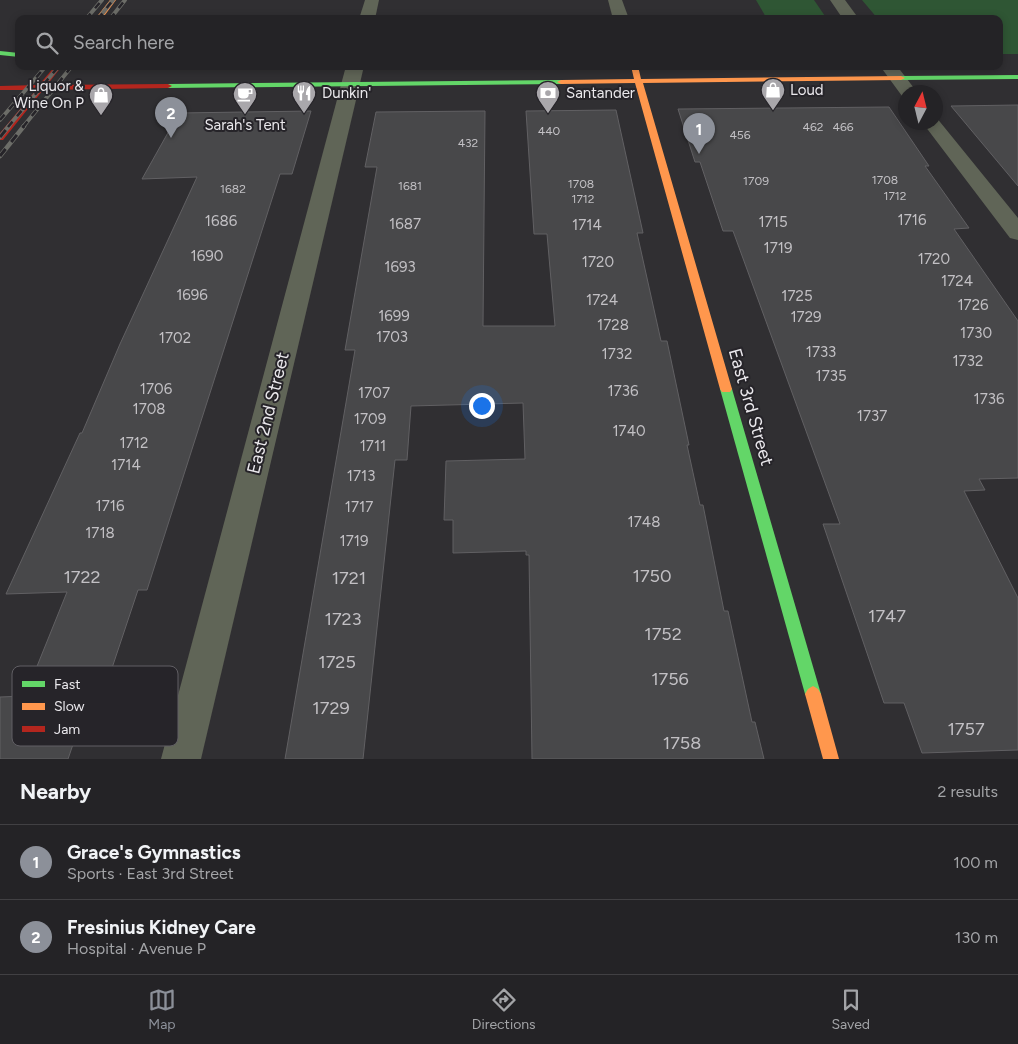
<!DOCTYPE html>
<meta charset="utf-8">
<style>
body{margin:0;font-family:Figtree,sans-serif;background:#302f32;color:#f1f3f6}
.compass{position:absolute;left:898px;top:85px;width:45px;height:45px;border-radius:50%;background:#242326;box-shadow:0 2px 8px #0003;rotate:7deg}
.you{position:absolute;left:481px;top:405px;width:18px;height:18px;margin:-12px;border:4px solid #fff;border-radius:50%;background:#1a73e8;box-shadow:0 0 0 8px #1a73e833}
.badge{display:grid;place-items:center;width:32px;height:32px;border-radius:50%;background:#8c9099;color:#fff;font-size:16px;font-weight:700}
.pin{position:absolute;translate:-50% -41px;filter:drop-shadow(0 1px 2px #0008)}
.pin::after{content:'';position:absolute;top:26px;width:18px;height:15px;background:inherit;clip-path:polygon(0 0,100% 0,50% 100%)}
.list{margin:0;padding:0;list-style:none}
h2{display:flex;justify-content:space-between;align-items:center;height:65px;margin:0;padding:0 20px;font-size:21px}
h2 small{font-size:16px;font-weight:400;color:#a3a4a7}
.list li{display:grid;grid-template-columns:32px 1fr auto;gap:15px;align-items:center;box-sizing:border-box;height:75px;padding:0 20px;border-top:1px solid #414043}
.list b{display:block;font-size:19px;white-space:nowrap}
.list p{margin:0;font-size:16px;white-space:nowrap;color:#a3a4a7}
.list em{font-size:16px;font-style:normal;color:#a3a4a7}
.icon{flex:none;width:28px;height:28px;fill:none;stroke:currentColor;stroke-width:2;stroke-linecap:round;stroke-linejoin:round}
.map{position:relative;flex:none;width:1018px;height:759px;overflow:hidden}
.search{position:absolute;background:#242326;box-shadow:0 2px 8px #0003;left:15px;right:15px;top:15px;height:55px;display:flex;align-items:center;gap:12px;box-sizing:border-box;padding:0 18px;border-radius:10px;color:#a3a4a7;font-size:19px}
.sheet{height:215px;background:#242326}
nav{display:flex;justify-content:space-around;align-items:center;box-sizing:border-box;height:70px;border-top:1px solid #414043;background:#242326;font-size:14px;color:#a3a4a7}
nav a{display:grid;justify-items:center;gap:2px}
nav .on{color:#8c9099}
.map>svg:first-child{display:block}
</style>
<div class="map">
<svg width="1018" height="759" viewBox="0 0 1018 759">
<rect width="100%" height="100%" fill="#302f32"/>
<g fill="#2f5634">
<path d="M 756,0 L 814,0 L 827,19 L 767,19 Z"/>
<path d="M 862,0 L 1018,0 L 1018,54 L 999,54 L 999,19 L 878,19 Z"/>
</g>
<g fill="#48484a" stroke="#616063">
<path d="M 1018,105 L 1018,186 L 951,106 Z"/>
<path d="M 889,107 L 929,166 L 925,166 L 969,228 L 954,229 L 1018,321 L 1018,478 L 979,479 L 985,490 L 964,491 L 1018,598 L 1018,750 L 922,753 L 904,703 L 884,703 L 823,524 L 840,524 L 733,231 L 723,231 L 700,162 L 695,162 L 678,109 Z"/>
<path d="M 616,110 L 643,233 L 637,233 L 661,341 L 667,341 L 689,445 L 687,445 L 700,505 L 703,505 L 724,611 L 728,611 L 752,722 L 755,722 L 764,759 L 532,759 L 529,555 L 526,555 L 526,551 L 453,553 L 453,520 L 444,520 L 446,461 L 525,459 L 523,403 L 411,406 L 407,460 L 395,460 L 363,759 L 285,759 L 355,350 L 345,350 L 377,167 L 365,167 L 376,112 L 485,111 L 483,326 L 555,326 L 547,234 L 534,234 L 526,111 Z"/>
<path d="M 311,111 L 292,174 L 280,174 L 147,590 L 138,590 L 109,677 L 96,677 L 68,759 L 0,759 L 0,697 L 25,696 L 67,592 L 6,594 L 80,433 L 82,433 L 120,344 L 197,177 L 142,179 L 179,113 Z"/>
</g>
<g fill="none" stroke-linecap="round" stroke-linejoin="round">
<g fill="#606557" fill-rule="evenodd">
<path d="M 365,0 L 379,0 L 375,19 L 359,19 Z"/>
<path d="M 608,0 L 622,0 L 629,19 L 613,19 Z"/>
<path d="M 830,0 L 845,0 L 859,19 L 843,19 Z"/>
<path d="M 346,66 L 364,66 L 201,759 L 161,759 Z"/>
<path d="M 880,66 L 897,66 L 917,92 L 906,92 L 906,97 L 902,96 Z"/>
<path d="M 936,117 L 1018,218 L 1018,240 L 1010,238 L 922,122 L 936,122 Z"/>
</g>
<g fill="#63d668" fill-rule="evenodd">
<path d="M 0,51 L 19,53 L 19,57 L 0,55 Z"/>
<path d="M 1018,75 L 1018,79 L 901,80 L 897,78 L 901,76 Z"/>
<path d="M 561,80 L 564,80 L 564,84 L 168,88 L 164,86 L 168,84 Z"/>
<path d="M 726,384 L 730,386 L 732,389 L 821,694 L 818,699 L 813,702 L 808,699 L 805,694 L 720,389 L 722,386 Z"/>
</g>
<g fill="#ff974d" fill-rule="evenodd">
<path d="M 110,0 L 116,0 L 102,19 L 95,19 Z"/>
<path d="M 631,66 L 638,66 L 641,79 L 901,76 L 905,78 L 901,80 L 643,83 L 732,389 L 730,392 L 722,392 L 720,389 L 635,83 L 561,84 L 557,82 L 561,80 L 634,79 Z"/>
<path d="M 813,686 L 818,689 L 821,694 L 839,759 L 823,759 L 805,694 L 808,689 Z"/>
</g>
<path fill="#b3261e" fill-rule="evenodd" d="M 55,66 L 62,66 L 47,85 L 168,84 L 172,86 L 168,88 L 43,90 L 3,140 L 0,140 L 0,133 L 36,90 L 0,90 L 0,86 L 39,85 Z"/>
<g stroke="#6c6d68" stroke-width="4">
<g id="rail-far1">
<path d="M 86,19 L 102,0"/>
<path d="M 98,19 L 113,0"/>
<path d="M 110,19 L 125,0"/>
<path d="M 0,120 L 46,66"/>
<path d="M 8,127 L 59,66"/>
<path d="M 23,127 L 72,66"/>
</g>
</g>
<g stroke="#6c6d68" stroke-width="4.5">
<g id="rail">
<path d="M 0,137 L 9,126"/>
<path d="M 0,156 L 24,126"/>
</g>
</g>
<use href="#rail-far1" stroke="#262429" stroke-width="2.5" stroke-dasharray="7" stroke-linecap="butt"/>
<use href="#rail" stroke="#262429" stroke-width="3" stroke-dasharray="9" stroke-linecap="butt"/>
</g>
<defs>
<g id="shop-pin" transform="scale(1.25)"><path d="M0 17L-7.5 6A9.5 9.5 0 1 1 7.5 6Z" fill="#a9a7ab" stroke="#262429"/><path d="M-5-2.5h2.3a2.7 3.5 0 0 1 5.4 0H5L5.5 6h-11ZM-1.5-2.5h3a1.5 2.3 0 0 0-3 0Z" fill="#fff"/></g>
<g id="restaurant-pin" transform="scale(1.25)"><path d="M0 17L-7.5 6A9.5 9.5 0 1 1 7.5 6Z" fill="#a9a7ab" stroke="#262429"/><path d="M-5-6h1v4h1v-4h1v4h1v-4h1v5L-1.5 .5V6h-2V.5L-5-1ZM5-6V6H3V1.5H1.5Q1.5-4 5-6Z" fill="#fff"/></g>
<g id="bank-pin" transform="scale(1.25)"><path d="M0 17L-7.5 6A9.5 9.5 0 1 1 7.5 6Z" fill="#a9a7ab" stroke="#262429"/><path d="M-6-4H6V4H-6ZM0-2.3a2.3 2.3 0 1 0 0 4.6a2.3 2.3 0 1 0 0-4.6Z" fill="#fff"/></g>
<g id="cafe-pin" transform="scale(1.25)"><path d="M0 17L-7.5 6A9.5 9.5 0 1 1 7.5 6Z" fill="#a9a7ab" stroke="#262429"/><path d="M-5.5-4.5H6V0H3Q3 3.5 0 3.5H-2.5Q-5.5 3.5-5.5 0ZM3-3.2v2h1.7v-2ZM-6 4.5H4V6H-6Z" fill="#fff"/></g>
</defs>
<g fill-rule="evenodd">
<use href="#shop-pin" x="773" y="90"/>
<use href="#restaurant-pin" x="304" y="93"/>
<use href="#bank-pin" x="548" y="93"/>
<use href="#cafe-pin" x="245" y="94"/>
<use href="#shop-pin" x="101" y="95"/>
</g>
<g text-anchor="middle" stroke-width="4" stroke-linejoin="round" paint-order="stroke">
<g font-size="12" fill="#c2c0c4">
<text x="813" y="131">462</text>
<text x="843" y="131">466</text>
<text x="549" y="135">440</text>
<text x="740" y="139">456</text>
<text x="468" y="147">432</text>
<text x="885" y="184">1708</text>
<text x="756" y="185">1709</text>
<text x="581" y="188">1708</text>
<text x="410" y="190">1681</text>
<text x="233" y="193">1682</text>
<text x="895" y="200">1712</text>
<text x="583" y="203">1712</text>
</g>
<g font-size="15" fill="#eae8ec" stroke="#262429" text-anchor="start">
<text x="84" y="91" text-anchor="end">Liquor &amp;<tspan x="84" dy="17">Wine On P</tspan></text>
<text x="790" y="95">Loud</text>
<text x="322" y="98">Dunkin'</text>
<text x="566" y="98">Santander</text>
<text x="245" y="130" text-anchor="middle">Sarah's Tent</text>
</g>
<g font-size="15" fill="#c2c0c4">
<text x="912" y="225">1716</text>
<text x="221" y="226">1686</text>
<text x="773" y="227">1715</text>
<text x="405" y="229">1687</text>
<text x="587" y="230">1714</text>
<text x="778" y="253">1719</text>
<text x="207" y="261">1690</text>
<text x="934" y="264">1720</text>
<text x="598" y="267">1720</text>
<text x="400" y="272">1693</text>
<text x="957" y="286">1724</text>
<text x="192" y="300">1696</text>
<text x="797" y="301">1725</text>
<text x="602" y="305">1724</text>
<text x="973" y="310">1726</text>
<text x="394" y="321">1699</text>
<text x="806" y="322">1729</text>
<text x="613" y="330">1728</text>
<text x="976" y="338">1730</text>
<text x="392" y="342">1703</text>
<text x="175" y="343">1702</text>
<text x="821" y="357">1733</text>
<text x="617" y="359">1732</text>
<text x="968" y="366">1732</text>
<text x="831" y="381">1735</text>
<text x="156" y="394">1706</text>
<text x="623" y="396">1736</text>
<text x="374" y="398">1707</text>
<text x="989" y="404">1736</text>
<text x="149" y="414">1708</text>
<text x="872" y="421">1737</text>
<text x="370" y="424">1709</text>
<text x="629" y="436">1740</text>
<text x="134" y="448">1712</text>
<text x="373" y="451">1711</text>
<text x="126" y="470">1714</text>
<text x="361" y="481">1713</text>
<text x="110" y="511">1716</text>
<text x="359" y="512">1717</text>
<text x="644" y="527">1748</text>
<text x="100" y="538">1718</text>
<text x="354" y="546">1719</text>
</g>
<g font-size="18" fill="#eae8ec" stroke="#262429">
<text transform="translate(751 407) rotate(74)" y="6">East 3rd Street</text>
<text transform="translate(268 413) rotate(-76)" y="6">East 2nd Street</text>
</g>
<g font-size="18" fill="#c2c0c4">
<text x="652" y="582">1750</text>
<text x="82" y="583">1722</text>
<text x="349" y="584">1721</text>
<text x="887" y="622">1747</text>
<text x="343" y="625">1723</text>
<text x="663" y="640">1752</text>
<text x="337" y="668">1725</text>
<text x="670" y="685">1756</text>
<text x="331" y="714">1729</text>
<text x="966" y="735">1757</text>
<text x="682" y="749">1758</text>
</g>
</g>
<rect x="12" y="666" width="166" height="80" rx="8" fill="#262429" stroke="#615f64" stroke-width="1"/>
<rect x="22" y="681" width="23" height="6" fill="#63d668"/>
<rect x="22" y="703" width="23" height="7" fill="#ff974d"/>
<rect x="22" y="726" width="23" height="6" fill="#b3261e"/>
<g font-size="14" fill="#eae8ec">
<text x="54" y="689">Fast</text>
<text x="54" y="711">Slow</text>
<text x="54" y="734">Jam</text>
</g>
</svg>
<svg class="compass" viewBox="-18 -18 36 36"><path d="M0-13l5 13h-10z" fill="#e53935"/><path d="M0 13l5-13h-10z" fill="#a3a4a7"/></svg>
<div class="you"></div>
<div class="pin badge" style="left:699px;top:154px">1</div>
<div class="pin badge" style="left:171px;top:138px">2</div>
<div class="search"><svg class="icon" aria-label="search" viewBox="0 0 24 24"><circle cx="10" cy="10" r="6"/><path d="M15 15l6 6"/></svg>Search here</div>
</div>
<section class="sheet">
<h2>Nearby<small>2 results</small></h2>
<ul class="list">
<li><span class="badge">1</span><div><b>Grace's Gymnastics</b><p>Sports · East 3rd Street</p></div><em>100 m</em></li>
<li><span class="badge">2</span><div><b>Fresinius Kidney Care</b><p>Hospital · Avenue P</p></div><em>130 m</em></li>
</ul>
</section>
<nav>
<a class="on"><svg class="icon" aria-label="map" viewBox="0 0 24 24"><path d="M3 6l6-2 6 2 6-2v14l-6 2-6-2-6 2zM9 4v14M15 6v14"/></svg>Map</a>
<a><svg class="icon" aria-label="directions" viewBox="0 0 24 24"><path d="M12 3l9 9-9 9-9-9zM9 14v-3h6M13 9l2 2-2 2"/></svg>Directions</a>
<a><svg class="icon" aria-label="saved" viewBox="0 0 24 24"><path d="M7 4h10v16l-5-4-5 4z"/></svg>Saved</a>
</nav>
